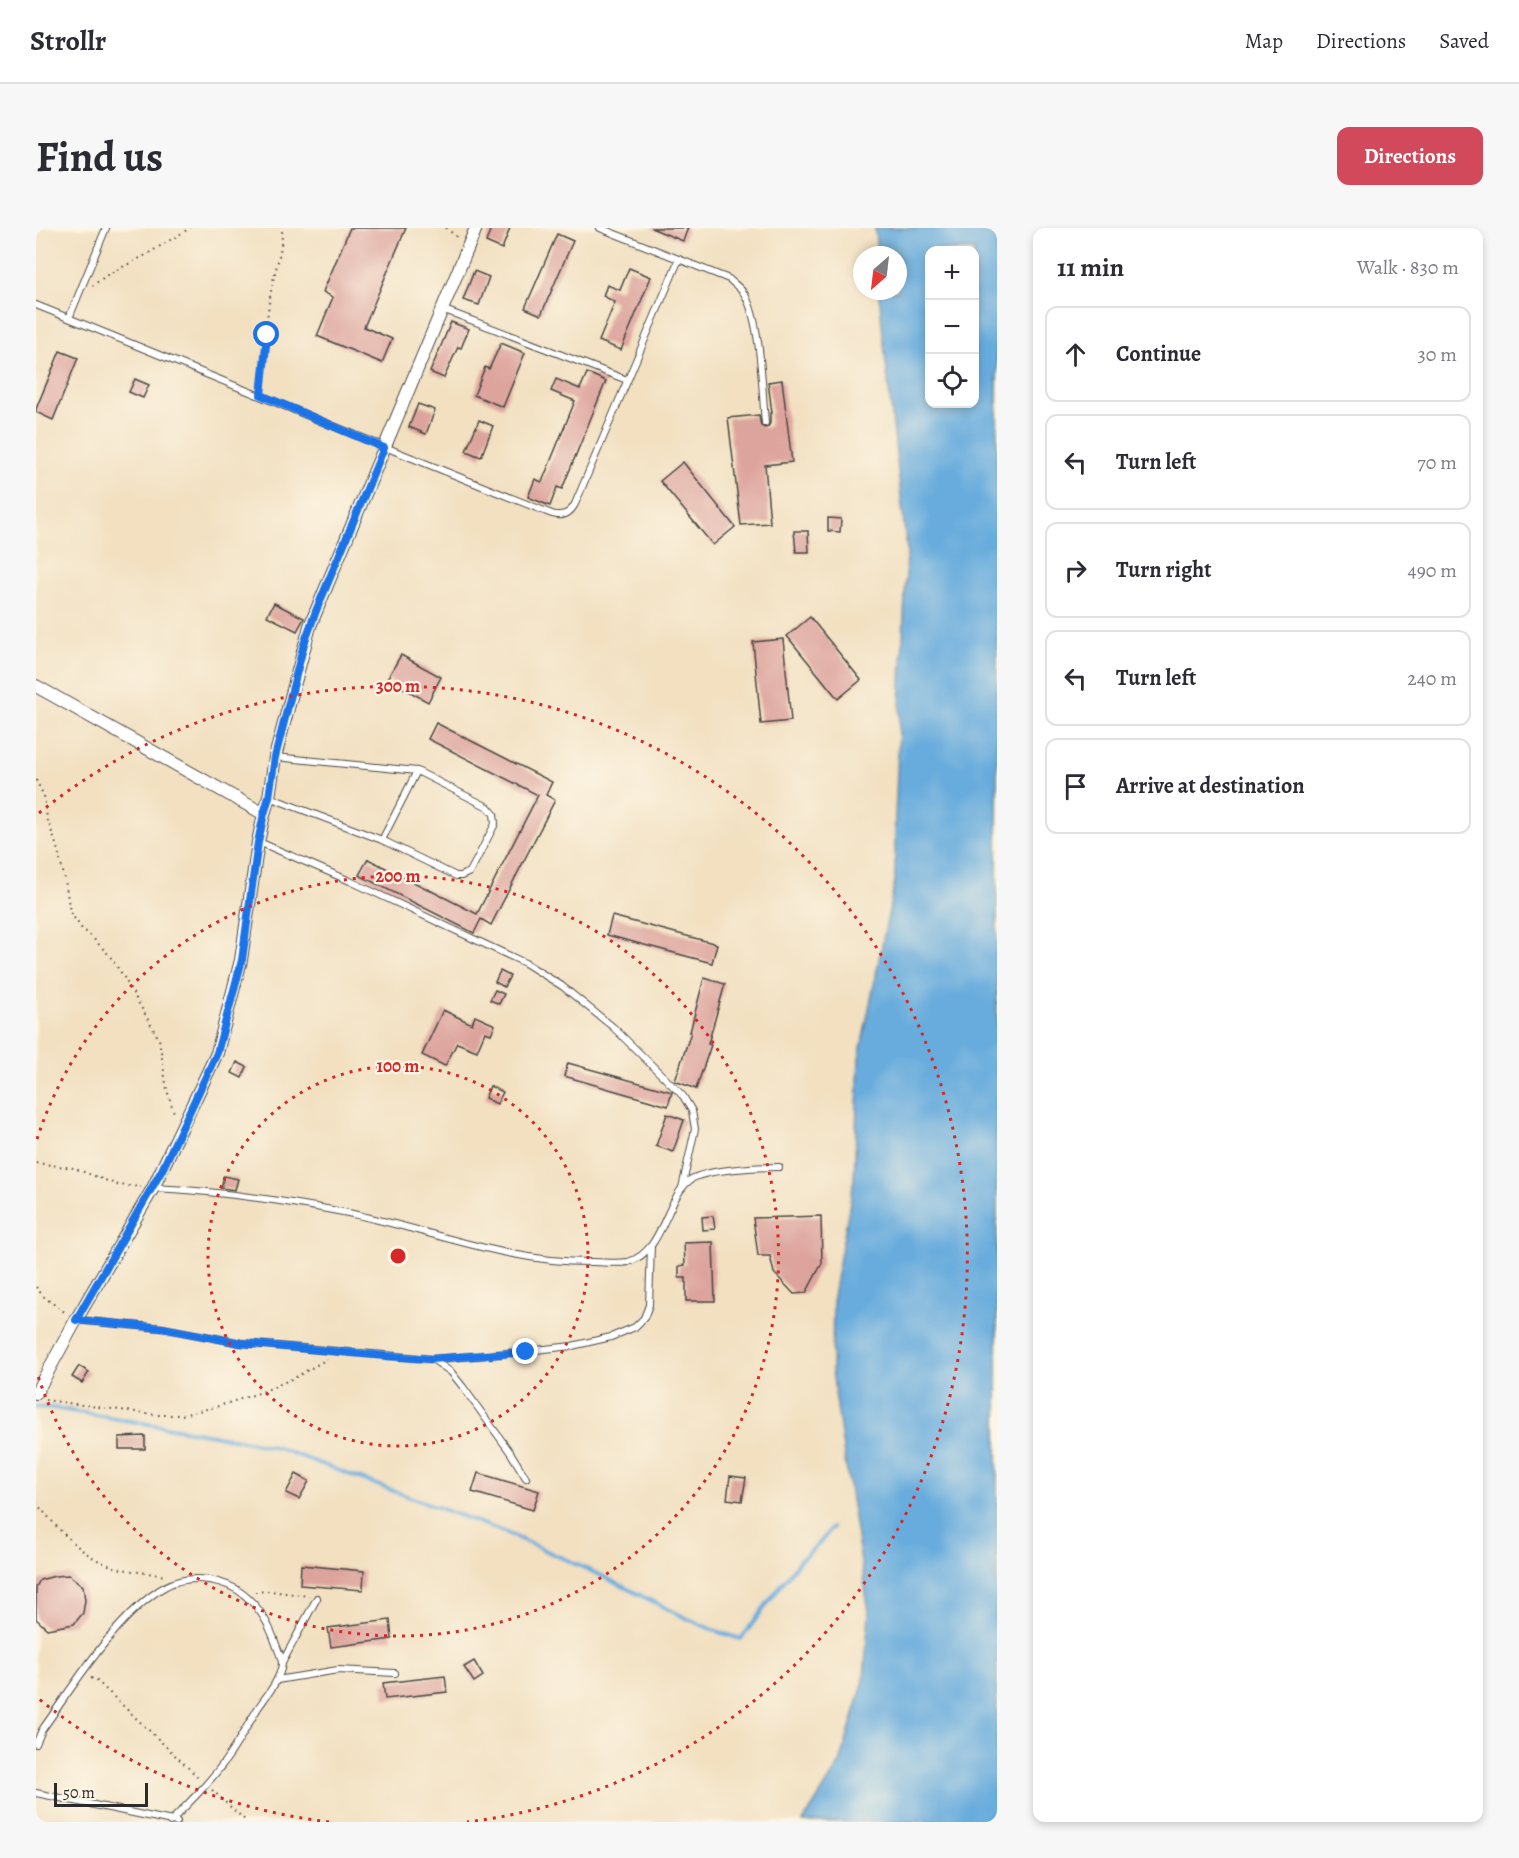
<!DOCTYPE html>
<meta charset="utf-8">
<style>
body{margin:0;font-family:Alegreya,serif;background:#f7f7f7;color:#2b2b33}
.controls{position:absolute;right:18px;top:18px;display:grid;overflow:hidden;border-radius:12px;box-shadow:0 3px 9px #0003}
.controls button{width:54px;height:54px;display:grid;place-items:center;padding:0;border:0;border-bottom:2px solid #e1e1e2;background:#fff;color:#2b2b33;font:30px sans-serif}
.compass{position:absolute;left:817px;top:18px;width:54px;height:54px;border-radius:50%;background:#fff;box-shadow:0 3px 9px #0003;rotate:208deg}
.scale{position:absolute;left:18px;bottom:15px;width:94px;box-sizing:border-box;padding-left:6px;border:3px solid #2b2b2b;border-top:0;font-size:16px;line-height:21px;white-space:nowrap;color:#2b2b2b;-webkit-text-stroke:4px #fcf5e5;paint-order:stroke}
.stop{position:absolute;width:18px;height:18px;margin:-14px;border:4px solid #1a73e8;border-radius:50%;background:#fff}
.stop.end{background:#1a73e8;border-color:#fff;box-shadow:0 2px 6px #0008}
.list{margin:0;padding:0;list-style:none}
h2{display:flex;justify-content:space-between;align-items:center;height:78px;margin:0;padding:0 24px;font-size:26px}
h2 small{font-size:20px;font-weight:400;color:#7c7c81}
.list li{display:grid;grid-template-columns:39px 1fr auto;gap:18px;align-items:center;box-sizing:border-box;height:96px;margin:0 12px 12px;padding:0 12px;border:2px solid #e1e1e2;border-radius:12px}
.list b{display:block;font-size:22px;white-space:nowrap}
.list em{font-size:20px;font-style:normal;color:#7c7c81}
.icon{flex:none;width:33px;height:33px;fill:none;stroke:currentColor;stroke-width:2;stroke-linecap:round;stroke-linejoin:round}
.map{position:relative;flex:none;width:961px;height:1594px;overflow:hidden;border-radius:12px}
header{display:flex;align-items:center;gap:36px;box-sizing:border-box;height:84px;padding:0 30px;background:#fff;border-bottom:2px solid #e1e1e2}
header strong{font-size:28px}
nav{display:flex;gap:33px;margin-inline-start:auto;font-size:21px}
.intro{display:flex;align-items:center;justify-content:space-between;box-sizing:border-box;height:144px;padding:0 36px}
h1{margin:0;font-size:42px}
.button{padding:15px 27px;border-radius:12px;background:#d1495b;color:#fff;font-size:21px;font-weight:700}
main{display:flex;gap:36px;padding:0 36px}
aside{flex:1;background:#fff;border-radius:12px;box-shadow:0 3px 9px #0003}
.map>svg:first-child{display:block}
</style>
<header>
<strong>Strollr</strong>
<nav><a>Map</a><a>Directions</a><a>Saved</a></nav>
</header>
<div class="intro"><h1>Find us</h1><a class="button">Directions</a></div>
<main>
<div class="map">
<svg width="961" height="1594" viewBox="0 0 961 1594">
<rect width="100%" height="100%" fill="#fcf5e5"/>
<filter id="ink" filterUnits="userSpaceOnUse"><feTurbulence type="fractalNoise" baseFrequency=".0167" numOctaves="2"/><feDisplacementMap in="SourceGraphic" scale="12" xChannelSelector="R" yChannelSelector="G"/><feConvolveMatrix kernelMatrix="1 2 1 2 8 2 1 2 1" color-interpolation-filters="sRGB"/></filter>
<filter id="wash" filterUnits="userSpaceOnUse"><feTurbulence type="fractalNoise" baseFrequency=".008" numOctaves="4" result="noise"/><feDisplacementMap in="SourceGraphic" scale="24" xChannelSelector="R" yChannelSelector="G"/><feGaussianBlur stdDeviation="1.35" result="paint"/><feColorMatrix in="noise" values="0 0 0 0 0 0 0 0 0 0 0 0 0 0 0 0 0 1.4 0 .05"/><feComposite in="paint" operator="in"/></filter>
<g filter="url(#wash)">
<rect width="100%" height="100%" fill="#f2e0c1"/>
<path fill="#67acdd" stroke="#496c84" stroke-width="1.5" fill-rule="evenodd" d="M 839,0 L 961,0 L 961,1594 L 767,1594 L 804,1535 L 828,1452 L 833,1384 L 808,1227 L 796,1143 L 797,1068 L 818,952 L 823,830 L 859,653 L 859,589 L 871,323 L 847,108 L 843,63 L 862,63 L 862,27 L 841,27 ZM 894,22 L 938,22 L 938,176 L 894,176 Z"/>
<g fill="none" stroke-linecap="round" stroke-linejoin="round">
<path stroke="#67acdd" stroke-width="4" d="M 0,1179 L 18,1180 L 177,1207 L 242,1220 L 468,1304 L 564,1347 L 648,1389 L 677,1402 L 705,1411 L 763,1333 L 782,1317 L 796,1300"/>
</g>
<g id="blocks">
<g fill="#dda49d">
<path d="M 314,0 L 370,0 L 328,99 L 356,111 L 346,135 L 281,108 L 297,69 L 287,64 Z"/>
<path d="M 455,0 L 474,0 L 466,21 L 450,14 Z"/>
<path d="M 615,0 L 652,0 L 647,13 Z"/>
<path d="M 521,6 L 537,13 L 505,87 L 489,80 Z"/>
<path d="M 593,40 L 615,49 L 585,122 L 563,113 L 579,74 L 567,68 L 571,57 L 584,62 Z"/>
<path d="M 438,43 L 453,49 L 443,77 L 427,72 Z"/>
<path d="M 415,94 L 433,101 L 425,120 L 422,119 L 408,150 L 394,144 Z"/>
<path d="M 465,115 L 489,125 L 467,179 L 438,167 L 449,139 L 453,141 Z"/>
<path d="M 24,123 L 42,130 L 17,192 L 0,184 L 0,181 Z"/>
<path d="M 551,145 L 570,153 L 526,261 L 521,259 L 514,278 L 492,269 L 499,251 L 506,254 L 539,173 L 515,163 L 520,151 L 544,161 Z"/>
<path d="M 99,151 L 113,157 L 107,170 L 93,164 Z"/>
<path d="M 746,152 L 756,234 L 729,237 L 734,295 L 705,297 L 692,190 L 723,187 L 725,198 L 729,200 L 732,199 L 734,195 L 734,185 L 736,185 L 732,154 Z"/>
<path d="M 382,176 L 399,182 L 390,206 L 373,199 Z"/>
<path d="M 443,192 L 457,198 L 445,229 L 430,223 Z"/>
<path d="M 647,234 L 699,299 L 677,317 L 624,253 Z"/>
<path d="M 792,290 L 805,291 L 804,304 L 792,303 Z"/>
<path d="M 758,303 L 772,303 L 773,324 L 760,324 Z"/>
<path d="M 238,375 L 268,390 L 261,403 L 231,388 Z"/>
<path d="M 774,389 L 825,452 L 802,471 L 751,408 Z"/>
<path d="M 747,411 L 755,493 L 725,496 L 717,414 Z"/>
<path d="M 365,427 L 405,449 L 392,474 L 351,451 Z"/>
<path d="M 400,495 L 516,554 L 510,567 L 519,572 L 455,697 L 445,691 L 438,705 L 323,647 L 332,631 L 441,686 L 502,567 L 392,511 Z"/>
<path d="M 576,688 L 681,716 L 676,735 L 571,707 Z"/>
<path d="M 464,743 L 474,748 L 468,759 L 459,754 Z"/>
<path d="M 668,750 L 689,756 L 672,816 L 675,817 L 660,861 L 639,853 L 655,804 L 654,804 Z"/>
<path d="M 459,762 L 468,766 L 463,776 L 454,772 Z"/>
<path d="M 407,782 L 436,796 L 439,788 L 459,797 L 455,806 L 449,804 L 441,823 L 421,815 L 409,838 L 386,827 Z"/>
<path d="M 201,834 L 211,839 L 206,850 L 196,845 Z"/>
<path d="M 532,835 L 636,864 L 632,878 L 528,848 Z"/>
<path d="M 454,858 L 467,864 L 461,876 L 449,870 Z"/>
<path d="M 631,886 L 648,892 L 637,924 L 620,918 Z"/>
<path d="M 188,948 L 202,951 L 199,962 L 185,960 Z"/>
<path d="M 677,988 L 679,1001 L 667,1002 L 666,989 Z"/>
<path d="M 785,988 L 786,1035 L 770,1065 L 758,1066 L 738,1045 L 734,1028 L 722,1028 L 717,990 Z"/>
<path d="M 677,1014 L 679,1073 L 650,1073 L 650,1050 L 643,1050 L 643,1038 L 649,1037 L 648,1015 Z"/>
<path d="M 43,1138 L 53,1144 L 46,1155 L 36,1149 Z"/>
<path d="M 109,1208 L 109,1221 L 83,1221 L 83,1209 Z"/>
<path d="M 442,1245 L 503,1263 L 497,1282 L 436,1264 Z"/>
<path d="M 260,1246 L 273,1253 L 263,1271 L 250,1265 Z"/>
<path d="M 694,1248 L 710,1250 L 706,1273 L 691,1271 Z"/>
<path d="M 265,1337 L 328,1343 L 327,1362 L 264,1357 Z"/>
<path d="M 33,1347 L 47,1358 L 49,1372 L 47,1385 L 38,1396 L 11,1401 L 0,1391 L 0,1359 L 4,1352 L 19,1348 Z"/>
<path d="M 354,1392 L 356,1411 L 295,1419 L 292,1400 Z"/>
<path d="M 438,1433 L 447,1448 L 438,1454 L 428,1439 Z"/>
<path d="M 409,1448 L 411,1464 L 349,1471 L 347,1455 Z"/>
</g>
</g>
</g>
<g filter="url(#ink)">
<use href="#blocks" fill-opacity="0" stroke="#494642" stroke-width="1.5"/>
<g fill="none" stroke-linecap="round" stroke-linejoin="round">
<g stroke="#494642" stroke-width="8">
<g id="lane">
<path d="M 564,0 L 693,51 C 698,56 706,61 709,67 C 725,95 726,162 729,195"/>
<path d="M 0,77 C 172,146 343,218 516,286 C 526,289 534,286 539,276 L 643,31"/>
<path d="M 406,81 L 591,152"/>
<path d="M 33,90 L 70,0"/>
<path d="M 233,569 L 346,612 L 420,648 L 425,648 L 434,644 L 459,596 L 458,586 L 452,579 L 381,543 L 239,529"/>
<path d="M 346,612 L 381,543"/>
<path d="M 223,614 L 314,653 L 489,735 L 526,758 L 577,799 L 647,868 L 656,883 L 659,901 L 646,960"/>
<path d="M 117,960 C 180,963 244,972 307,984 C 390,1000 470,1035 556,1034 C 567,1034 581,1036 592,1034 C 628,1024 629,971 654,952 C 669,941 724,939 743,939"/>
<path d="M 40,1092 L 126,1100 L 205,1115 L 395,1131 L 453,1127 L 536,1118 L 575,1109 L 599,1099 L 608,1090 L 613,1077 L 615,1018"/>
<path d="M 396,1131 L 415,1144 L 427,1159 L 474,1224 L 490,1250"/>
<path d="M 246,1435 L 281,1370"/>
<path d="M 241,1452 L 302,1442 L 359,1445"/>
<path d="M 0,1516 L 6,1502 C 38,1457 82,1385 130,1358 C 151,1347 180,1350 200,1361 C 222,1375 233,1395 241,1419 C 243,1424 246,1431 246,1436 C 244,1452 231,1467 222,1480 C 213,1495 204,1511 194,1526 C 177,1551 155,1573 134,1594"/>
<path d="M 0,1565 L 141,1594"/>
</g>
</g>
<g stroke="#494642" stroke-width="14">
<g id="street">
<path d="M 0,458 L 228,586"/>
<path d="M 0,1165 L 40,1092 L 117,960 L 181,825 L 205,732 L 222,614 L 228,586 L 233,569 L 239,529 L 274,398 L 440,0"/>
</g>
</g>
<g stroke="#494642" stroke-width="2" stroke-dasharray="1.5 4.5" stroke-linecap="butt">
<path d="M 410,0 L 423,11"/>
<path d="M 56,58 L 71,47 L 108,28 L 154,0"/>
<path d="M 225,159 C 229,129 229,99 234,69 C 237,46 247,24 246,0"/>
<path d="M 0,552 L 8,568 L 11,590 L 21,619 L 29,652 L 34,684 L 46,701 L 53,706 L 73,727 L 86,746 L 123,811 L 131,862 L 138,885"/>
<path d="M 0,935 L 37,940 L 82,957 L 105,959"/>
<path d="M 0,1059 L 7,1068 L 31,1086"/>
<path d="M 9,1172 L 122,1187 L 146,1187 L 183,1178 L 226,1164 L 260,1149 L 291,1131"/>
<path d="M 0,1275 C 22,1300 44,1328 78,1339 C 94,1344 111,1344 128,1348"/>
<path d="M 219,1364 L 234,1363 L 273,1368"/>
<path d="M 55,1450 L 60,1452 L 163,1550"/>
<path d="M 176,1562 L 211,1594"/>
</g>
<use href="#lane" stroke="#fff" stroke-width="6"/>
<use href="#street" stroke="#fff" stroke-width="12"/>
</g>
</g>
<g fill="none" stroke-linecap="round" stroke-linejoin="round" filter="url(#ink)">
<path stroke="#1a73e8" stroke-width="8" d="M 231,107 L 225,167 L 348,220 L 280,383 L 268,416 L 239,529 L 233,569 L 228,586 L 222,614 L 206,732 L 181,825 L 126,942 L 40,1092 L 126,1100 L 205,1115 L 350,1128 L 395,1131 L 490,1124"/>
</g>
<g fill="none" stroke="#d62828" stroke-width="3" stroke-dasharray="3 6">
<circle cx="362" cy="1028" r="190"/>
<path d="M1 911A380 380 0 1 1 1 1145"/>
<path d="M293 1594A570 570 0 0 1 3 1471M3 585A570 570 0 1 1 431 1594"/>
</g>
<circle cx="362" cy="1028" r="9" fill="#d62828" stroke="#fcf5e5" stroke-width="3"/>
<g font-size="18" text-anchor="middle" font-weight="bold" fill="#d62828" stroke="#fcf5e5" stroke-width="4.5" stroke-linejoin="round" paint-order="stroke">
<text x="362" y="464">300 m</text>
<text x="362" y="654">200 m</text>
<text x="362" y="844">100 m</text>
</g>
</svg>
<div class="controls">
<button>+</button>
<button>−</button>
<button><svg class="icon" aria-label="locate" viewBox="0 0 24 24"><circle cx="12" cy="12" r="6"/><path d="M12 2v4M12 18v4M2 12h4M18 12h4"/></svg></button>
</div>
<svg class="compass" viewBox="-18 -18 36 36"><path d="M0-13l5 13h-10z" fill="#e53935"/><path d="M0 13l5-13h-10z" fill="#7c7c81"/></svg>
<div class="scale">50 m</div>
<div class="stop" style="left:231px;top:107px"></div>
<div class="stop end" style="left:490px;top:1124px"></div>
</div>
<aside>
<h2>11 min<small>Walk · 830 m</small></h2>
<ul class="list">
<li><svg class="icon" aria-label="ahead" viewBox="0 0 24 24"><path d="M12 20V5M6 11l6-6 6 6"/></svg><div><b>Continue</b></div><em>30 m</em></li>
<li><svg class="icon" aria-label="left" viewBox="0 0 24 24"><path d="M17 20v-9H6M10 6l-5 5 5 5"/></svg><div><b>Turn left</b></div><em>70 m</em></li>
<li><svg class="icon" aria-label="right" viewBox="0 0 24 24"><path d="M7 20v-9h11M14 6l5 5-5 5"/></svg><div><b>Turn right</b></div><em>490 m</em></li>
<li><svg class="icon" aria-label="left" viewBox="0 0 24 24"><path d="M17 20v-9H6M10 6l-5 5 5 5"/></svg><div><b>Turn left</b></div><em>240 m</em></li>
<li><svg class="icon" aria-label="arrive" viewBox="0 0 24 24"><path d="M6 21V4h12l-3 4 3 4H6"/></svg><div><b>Arrive at destination</b></div></li>
</ul>
</aside>
</main>
